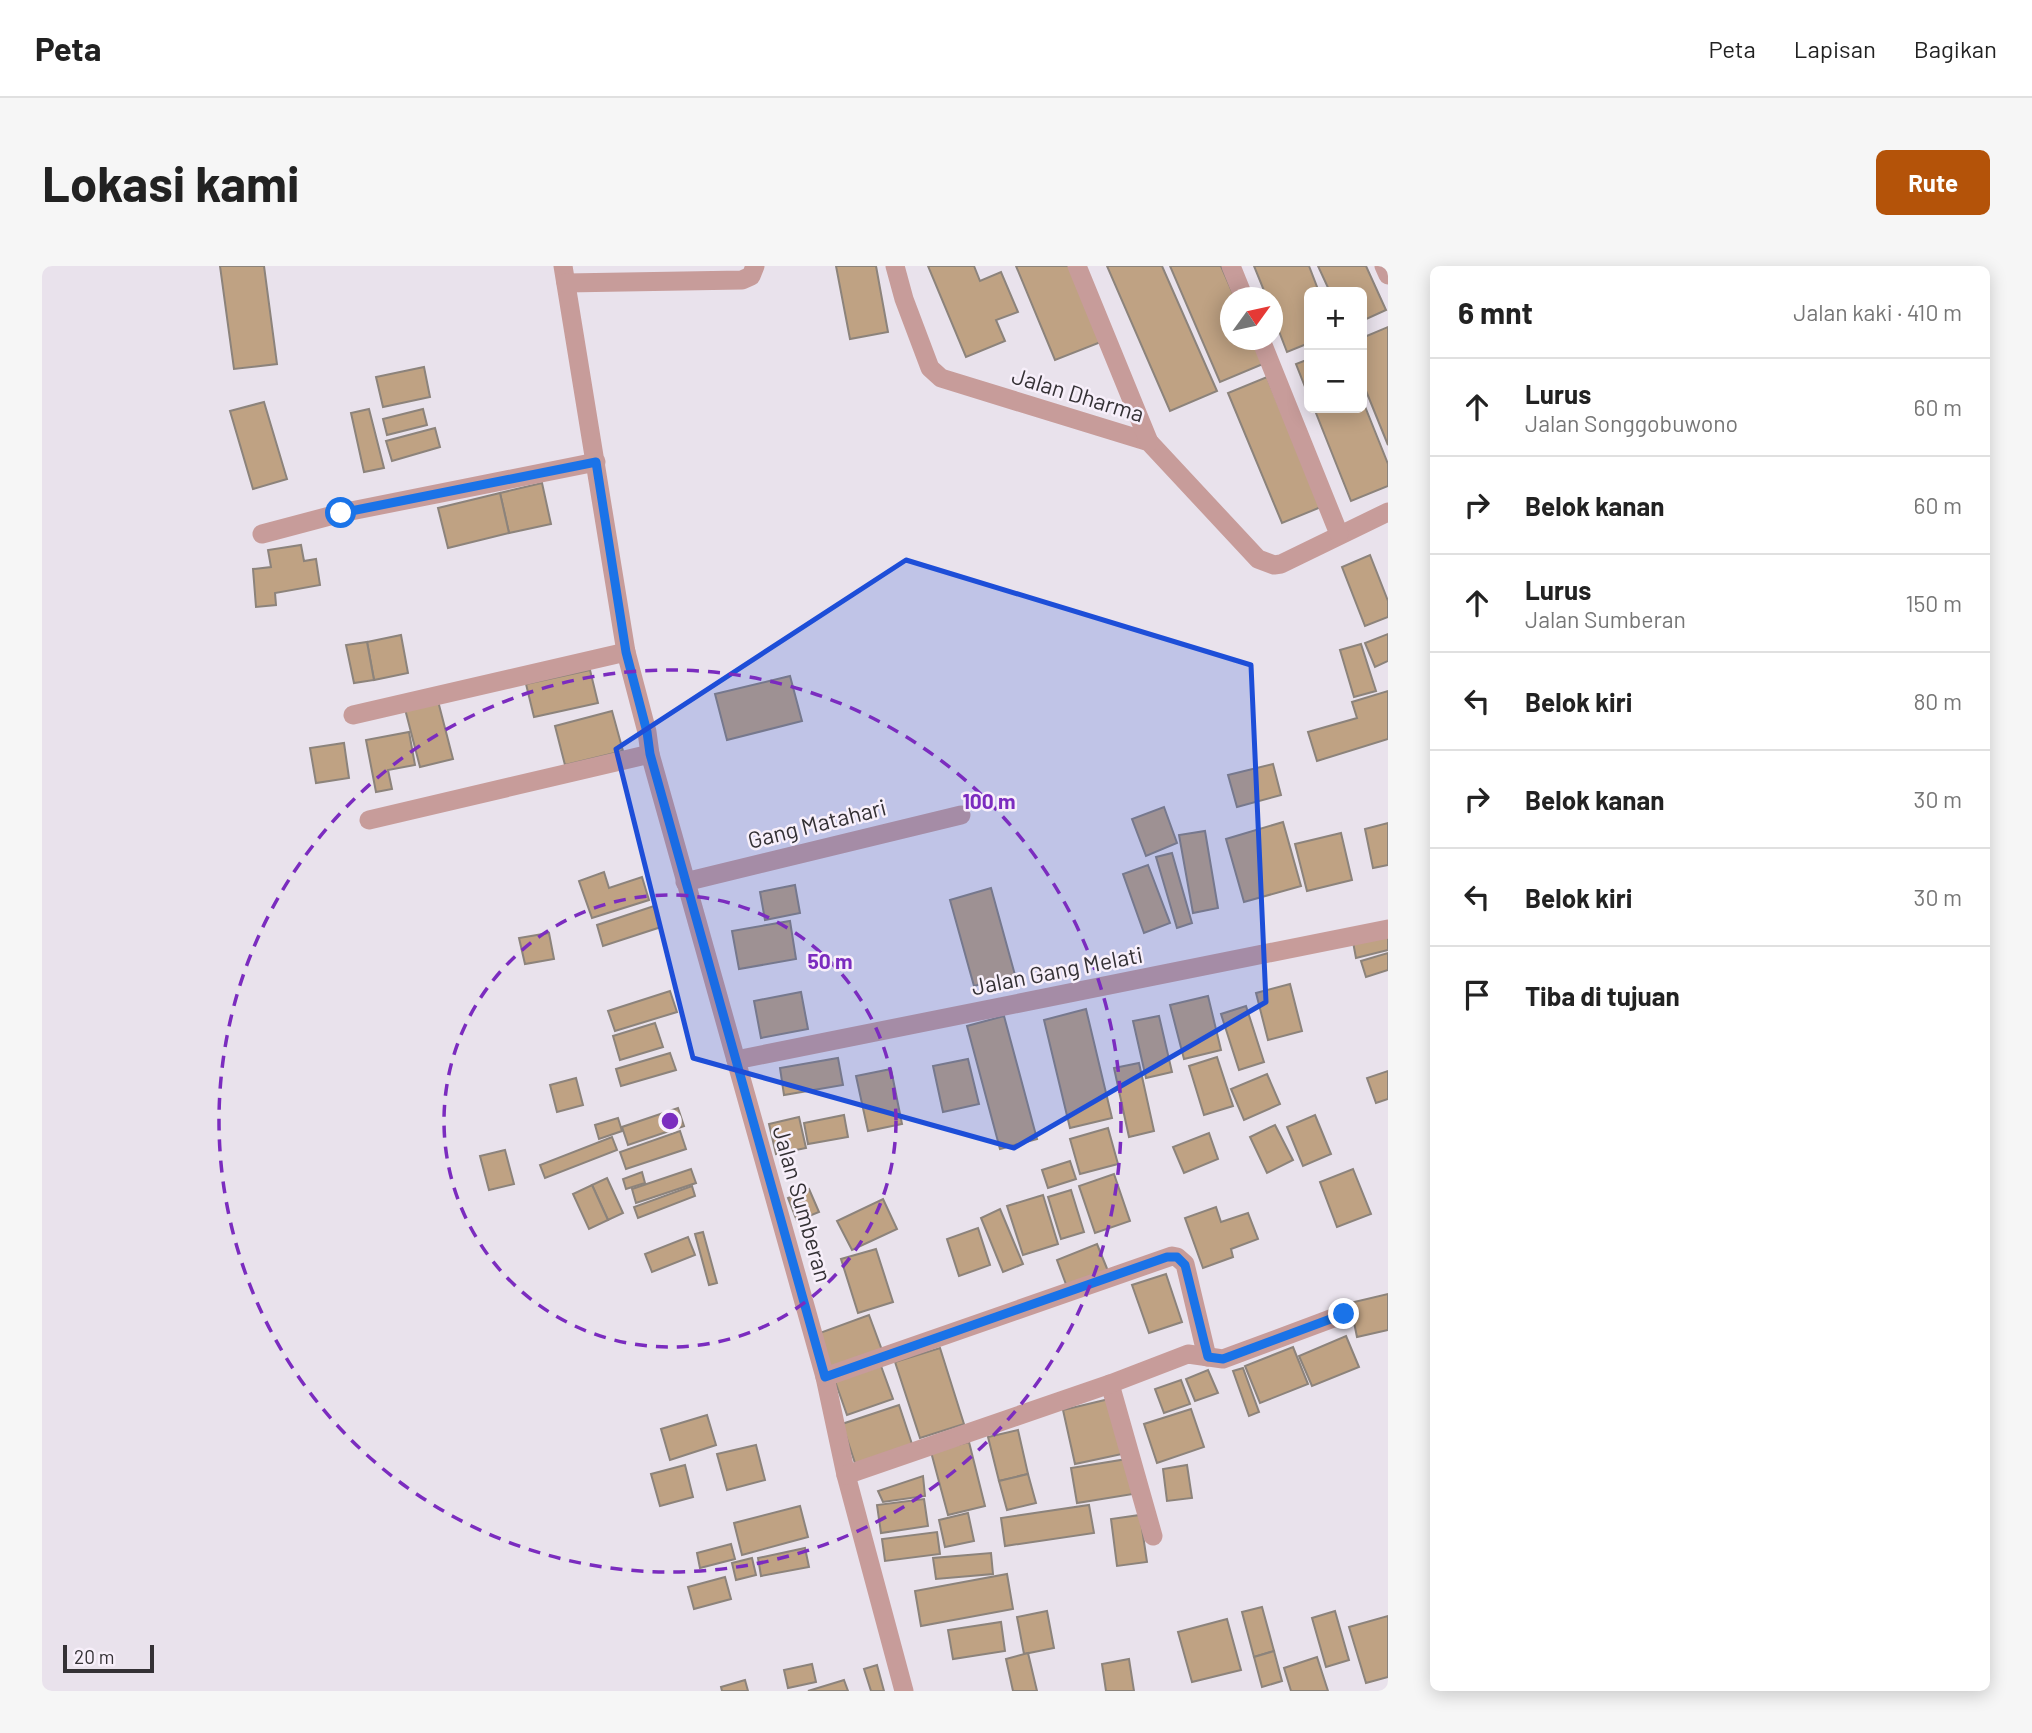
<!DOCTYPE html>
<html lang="id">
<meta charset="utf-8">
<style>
body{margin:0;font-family:Barlow,sans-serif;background:#f6f6f6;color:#222}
.controls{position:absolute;right:21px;top:21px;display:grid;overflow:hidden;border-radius:10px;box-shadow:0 4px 18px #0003}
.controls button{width:63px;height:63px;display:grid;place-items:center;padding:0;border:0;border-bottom:2px solid #e0e0e0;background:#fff;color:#222;font:35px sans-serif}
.compass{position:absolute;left:1178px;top:21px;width:63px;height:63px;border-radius:50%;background:#fff;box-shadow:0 4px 18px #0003;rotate:57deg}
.scale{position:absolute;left:21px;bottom:18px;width:91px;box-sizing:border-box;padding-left:7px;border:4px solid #343135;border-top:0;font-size:19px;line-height:24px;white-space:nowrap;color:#343135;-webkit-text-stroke:5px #f7effa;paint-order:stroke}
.stop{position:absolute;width:21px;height:21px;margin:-16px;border:5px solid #1a73e8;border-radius:50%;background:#fff}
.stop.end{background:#1a73e8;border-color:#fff;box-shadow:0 2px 7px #0008}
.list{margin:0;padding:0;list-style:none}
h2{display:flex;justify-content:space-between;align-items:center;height:91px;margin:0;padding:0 28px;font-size:30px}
h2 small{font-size:23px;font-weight:400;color:#767676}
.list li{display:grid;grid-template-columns:46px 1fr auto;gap:21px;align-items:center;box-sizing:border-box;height:98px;padding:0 28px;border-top:2px solid #e0e0e0}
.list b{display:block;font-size:26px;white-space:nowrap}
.list p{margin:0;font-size:23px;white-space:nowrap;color:#767676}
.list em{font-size:23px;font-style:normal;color:#767676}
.icon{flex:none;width:38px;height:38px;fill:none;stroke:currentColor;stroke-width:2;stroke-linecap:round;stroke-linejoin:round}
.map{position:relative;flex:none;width:1346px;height:1425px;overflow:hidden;border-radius:10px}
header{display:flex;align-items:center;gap:42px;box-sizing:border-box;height:98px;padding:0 35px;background:#fff;border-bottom:2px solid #e0e0e0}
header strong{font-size:33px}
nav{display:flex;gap:38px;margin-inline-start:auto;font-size:24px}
.intro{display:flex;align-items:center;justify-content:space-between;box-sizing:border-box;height:168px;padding:0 42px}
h1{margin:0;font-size:49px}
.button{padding:18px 32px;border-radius:10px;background:#b45309;color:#fff;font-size:24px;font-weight:700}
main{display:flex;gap:42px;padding:0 42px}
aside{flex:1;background:#fff;border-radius:10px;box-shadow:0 4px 18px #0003}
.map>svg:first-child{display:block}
</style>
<header>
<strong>Peta</strong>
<nav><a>Peta</a><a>Lapisan</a><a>Bagikan</a></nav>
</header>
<div class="intro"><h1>Lokasi kami</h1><a class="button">Rute</a></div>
<main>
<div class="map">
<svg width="1346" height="1425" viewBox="0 0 1346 1425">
<rect width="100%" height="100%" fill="#e9e2ec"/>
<g fill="#bfa283" stroke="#8c837b" stroke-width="2">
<path d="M 178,0 L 222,0 L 235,98 L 192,103 Z"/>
<path d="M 794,0 L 834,0 L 846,66 L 808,73 Z"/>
<path d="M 886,0 L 932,0 L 938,15 L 959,6 L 976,46 L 954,54 L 963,75 L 924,91 Z"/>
<path d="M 974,0 L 1033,0 L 1064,74 L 1013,94 Z"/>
<path d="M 1065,0 L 1120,0 L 1175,125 L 1128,145 Z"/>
<path d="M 1128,0 L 1179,0 L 1193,32 L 1188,32 L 1188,74 L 1211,74 L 1221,98 L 1178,116 Z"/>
<path d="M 1212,0 L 1267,0 L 1277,26 L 1267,26 L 1267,77 L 1245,86 L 1230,47 L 1230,32 L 1225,32 Z"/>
<path d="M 1276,0 L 1324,0 L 1344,44 L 1320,55 L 1320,26 L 1288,26 Z"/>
<path d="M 1346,61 L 1346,179 L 1320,115 L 1320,72 Z"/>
<path d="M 1267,93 L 1267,131 L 1254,98 Z"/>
<path d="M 382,101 L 388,131 L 341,141 L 334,111 Z"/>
<path d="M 1225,111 L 1279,241 L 1240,257 L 1186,127 Z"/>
<path d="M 1320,133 L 1346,198 L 1346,220 L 1309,235 L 1272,142 L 1320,142 Z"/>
<path d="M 222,136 L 245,213 L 211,223 L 188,145 Z"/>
<path d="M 327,143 L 342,202 L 322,206 L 309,147 Z"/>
<path d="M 381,143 L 385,159 L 345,169 L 341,153 Z"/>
<path d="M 393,162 L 398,181 L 350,195 L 344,175 Z"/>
<path d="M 500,217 L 509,258 L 467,267 L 458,227 Z"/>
<path d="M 458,227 L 467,267 L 406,282 L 396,242 Z"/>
<path d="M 259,279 L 262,295 L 274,293 L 278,319 L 233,327 L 234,339 L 214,341 L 211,303 L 229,301 L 226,284 Z"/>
<path d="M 1328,289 L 1346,335 L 1346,351 L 1323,360 L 1300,301 Z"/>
<path d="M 1346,368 L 1346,395 L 1333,401 L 1323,377 Z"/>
<path d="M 359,369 L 366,407 L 332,414 L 325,376 Z"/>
<path d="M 325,376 L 332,414 L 312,417 L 304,379 Z"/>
<path d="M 1319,378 L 1334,425 L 1312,431 L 1298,384 Z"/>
<path d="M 548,404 L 556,437 L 492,451 L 484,418 Z"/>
<path d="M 748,410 L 760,455 L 685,474 L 673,428 Z"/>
<path d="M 1346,425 L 1346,473 L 1275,495 L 1266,466 L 1315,452 L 1310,436 Z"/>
<path d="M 396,435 L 411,493 L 378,501 L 363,443 Z"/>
<path d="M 570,445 L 581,485 L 523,499 L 513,460 Z"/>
<path d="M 367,466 L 373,499 L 346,504 L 350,523 L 334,526 L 324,474 Z"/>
<path d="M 302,477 L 307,512 L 274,517 L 268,482 Z"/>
<path d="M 1231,498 L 1239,529 L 1195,541 L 1186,509 Z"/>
<path d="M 1122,541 L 1135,577 L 1104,590 L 1090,553 Z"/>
<path d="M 1241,556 L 1259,620 L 1202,636 L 1184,573 Z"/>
<path d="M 1346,557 L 1346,599 L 1331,602 L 1323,563 Z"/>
<path d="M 1163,565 L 1176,642 L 1151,647 L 1137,569 Z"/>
<path d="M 1299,567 L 1310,614 L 1265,625 L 1253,578 Z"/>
<path d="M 1130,587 L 1150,657 L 1135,662 L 1114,591 Z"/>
<path d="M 1106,599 L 1128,657 L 1102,667 L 1081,608 Z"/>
<path d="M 562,606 L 567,622 L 600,611 L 607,634 L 550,652 L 537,615 Z"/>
<path d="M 753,619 L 758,647 L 723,654 L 718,626 Z"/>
<path d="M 949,622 L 973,709 L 932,720 L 908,634 Z"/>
<path d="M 612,640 L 619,661 L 561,680 L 555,659 Z"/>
<path d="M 748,655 L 754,693 L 697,703 L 690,665 Z"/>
<path d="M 507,667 L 512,693 L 483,698 L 477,672 Z"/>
<path d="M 1346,668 L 1346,684 L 1314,692 L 1311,676 Z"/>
<path d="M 1346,687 L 1346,704 L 1324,711 L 1319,695 Z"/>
<path d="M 1248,718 L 1260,765 L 1226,774 L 1214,727 Z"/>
<path d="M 628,725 L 635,746 L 573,765 L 566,745 Z"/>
<path d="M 759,726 L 766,763 L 719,772 L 712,735 Z"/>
<path d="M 1166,730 L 1179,784 L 1142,793 L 1128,739 Z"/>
<path d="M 1204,740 L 1222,796 L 1197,804 L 1179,748 Z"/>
<path d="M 1044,743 L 1070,852 L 1028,862 L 1002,754 Z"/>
<path d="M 962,750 L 995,873 L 958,883 L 925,760 Z"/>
<path d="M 1117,750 L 1130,806 L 1104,812 L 1091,755 Z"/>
<path d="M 613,757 L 621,781 L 578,794 L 571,770 Z"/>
<path d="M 628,787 L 634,804 L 579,820 L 574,803 Z"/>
<path d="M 1175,791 L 1191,840 L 1162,849 L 1147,800 Z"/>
<path d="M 796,792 L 801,819 L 742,829 L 738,802 Z"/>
<path d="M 926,793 L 937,838 L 901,846 L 891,800 Z"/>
<path d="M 1097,797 L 1112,865 L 1087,871 L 1072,802 Z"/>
<path d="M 849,803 L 860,858 L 826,865 L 814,810 Z"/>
<path d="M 1346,805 L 1346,833 L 1334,837 L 1325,812 Z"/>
<path d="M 1225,808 L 1238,838 L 1202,854 L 1189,823 Z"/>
<path d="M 534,812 L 541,839 L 515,846 L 508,819 Z"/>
<path d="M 636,842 L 642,860 L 586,879 L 580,861 Z"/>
<path d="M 802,849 L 806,871 L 766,878 L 762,857 Z"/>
<path d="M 1273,849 L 1289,888 L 1261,900 L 1245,861 Z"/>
<path d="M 757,851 L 764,882 L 734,888 L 727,858 Z"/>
<path d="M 576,852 L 580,865 L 557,873 L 553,859 Z"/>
<path d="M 1233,859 L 1251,894 L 1225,907 L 1208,871 Z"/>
<path d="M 1066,862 L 1076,898 L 1038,908 L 1028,873 Z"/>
<path d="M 638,865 L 644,883 L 584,903 L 578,886 Z"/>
<path d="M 1167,867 L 1176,893 L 1142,907 L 1131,881 Z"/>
<path d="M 570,871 L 575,884 L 503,912 L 498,899 Z"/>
<path d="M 463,884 L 472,918 L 447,924 L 438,890 Z"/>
<path d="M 1028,895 L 1034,913 L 1006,922 L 1000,904 Z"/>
<path d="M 649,903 L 654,917 L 594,937 L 590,923 Z"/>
<path d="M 1311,903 L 1329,948 L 1295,961 L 1278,916 Z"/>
<path d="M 600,906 L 603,917 L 584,923 L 581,913 Z"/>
<path d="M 1072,908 L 1088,955 L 1053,967 L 1037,920 Z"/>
<path d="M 565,912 L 581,947 L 566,954 L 550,919 Z"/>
<path d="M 550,919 L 566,954 L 547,963 L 531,928 Z"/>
<path d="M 650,920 L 653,930 L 596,952 L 592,941 Z"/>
<path d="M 767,923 L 777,946 L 755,955 L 746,932 Z"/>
<path d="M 1029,924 L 1042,966 L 1019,973 L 1006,931 Z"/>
<path d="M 1001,929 L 1016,978 L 981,989 L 965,940 Z"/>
<path d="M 841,933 L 855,963 L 810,984 L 795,955 Z"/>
<path d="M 1174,941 L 1179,956 L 1206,947 L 1216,973 L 1189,983 L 1191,991 L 1161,1002 L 1143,952 Z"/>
<path d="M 958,943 L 981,998 L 961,1006 L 939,952 Z"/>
<path d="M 936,962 L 948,999 L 917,1010 L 905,973 Z"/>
<path d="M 661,966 L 675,1017 L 667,1019 L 653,968 Z"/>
<path d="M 646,971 L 653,989 L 610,1006 L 603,988 Z"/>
<path d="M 1055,978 L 1066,1005 L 1025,1021 L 1015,994 Z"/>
<path d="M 834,983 L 851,1036 L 816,1047 L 799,993 Z"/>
<path d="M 1124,1008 L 1140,1056 L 1107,1067 L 1090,1019 Z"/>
<path d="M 1346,1028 L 1346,1064 L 1315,1071 L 1308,1037 Z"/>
<path d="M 827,1049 L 841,1087 L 789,1106 L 775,1068 Z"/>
<path d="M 1304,1070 L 1317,1101 L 1270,1120 L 1257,1090 Z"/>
<path d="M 1251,1081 L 1266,1118 L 1218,1137 L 1203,1100 Z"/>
<path d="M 898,1082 L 922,1158 L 878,1172 L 853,1096 Z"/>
<path d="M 839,1100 L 851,1133 L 805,1149 L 793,1115 Z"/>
<path d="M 1201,1102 L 1217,1146 L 1207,1150 L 1191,1105 Z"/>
<path d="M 1166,1104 L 1176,1127 L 1153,1135 L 1144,1113 Z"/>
<path d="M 1139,1114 L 1148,1138 L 1122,1147 L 1113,1123 Z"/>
<path d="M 1067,1133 L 1080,1188 L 1033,1198 L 1021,1144 Z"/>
<path d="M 857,1139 L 871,1181 L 814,1200 L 800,1158 Z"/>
<path d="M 1149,1143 L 1162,1181 L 1115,1197 L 1102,1158 Z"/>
<path d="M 665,1149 L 674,1179 L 628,1194 L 619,1163 Z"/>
<path d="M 976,1164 L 986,1208 L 957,1215 L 946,1171 Z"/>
<path d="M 927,1176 L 943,1240 L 906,1249 L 889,1186 Z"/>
<path d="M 714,1179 L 723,1214 L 685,1224 L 675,1188 Z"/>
<path d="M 1085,1193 L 1091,1228 L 1035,1237 L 1029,1202 Z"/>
<path d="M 643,1199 L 651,1231 L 618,1240 L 609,1208 Z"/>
<path d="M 1145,1199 L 1150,1232 L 1125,1235 L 1121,1203 Z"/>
<path d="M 986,1208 L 994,1237 L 965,1244 L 957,1215 Z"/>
<path d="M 881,1210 L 883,1230 L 841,1236 L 836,1225 Z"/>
<path d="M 882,1233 L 886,1260 L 839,1267 L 835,1239 Z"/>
<path d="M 1047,1239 L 1052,1267 L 963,1280 L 959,1252 Z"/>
<path d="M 758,1240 L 766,1271 L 700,1289 L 692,1257 Z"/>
<path d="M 926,1247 L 932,1275 L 903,1281 L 897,1254 Z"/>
<path d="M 1098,1249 L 1105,1296 L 1075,1300 L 1069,1253 Z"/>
<path d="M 895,1266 L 898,1288 L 843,1295 L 840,1273 Z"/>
<path d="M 689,1278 L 693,1293 L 658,1302 L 655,1287 Z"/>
<path d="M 763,1282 L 767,1301 L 719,1310 L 716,1292 Z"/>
<path d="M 949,1287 L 951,1308 L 894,1313 L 891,1292 Z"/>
<path d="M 710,1292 L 714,1309 L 694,1314 L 690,1297 Z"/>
<path d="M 965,1308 L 971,1343 L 879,1360 L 873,1325 Z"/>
<path d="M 683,1311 L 689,1333 L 652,1343 L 646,1321 Z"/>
<path d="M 1220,1341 L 1232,1385 L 1212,1391 L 1200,1346 Z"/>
<path d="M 1005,1345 L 1012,1382 L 982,1388 L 975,1351 Z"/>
<path d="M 1293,1345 L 1307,1394 L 1284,1401 L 1270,1352 Z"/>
<path d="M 1346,1350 L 1346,1411 L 1324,1417 L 1307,1361 Z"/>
<path d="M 1185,1353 L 1199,1404 L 1150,1416 L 1136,1366 Z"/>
<path d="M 959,1356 L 963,1385 L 911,1393 L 906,1364 Z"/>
<path d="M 1232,1385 L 1240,1415 L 1220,1421 L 1212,1391 Z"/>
<path d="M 986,1387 L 995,1425 L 971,1425 L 964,1393 Z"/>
<path d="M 1275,1391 L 1286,1425 L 1249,1425 L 1242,1402 Z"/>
<path d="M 1087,1393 L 1092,1425 L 1064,1425 L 1060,1398 Z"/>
<path d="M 770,1398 L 774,1416 L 746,1422 L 742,1404 Z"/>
<path d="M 835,1399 L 842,1425 L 829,1425 L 822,1403 Z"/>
<path d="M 703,1414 L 706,1425 L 680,1425 L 679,1421 Z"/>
<path d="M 802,1414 L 806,1425 L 766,1425 Z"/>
</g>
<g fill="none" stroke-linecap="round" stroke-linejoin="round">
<g stroke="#c79c9a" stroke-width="19">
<path d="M 521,0 L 584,386 L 605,466 L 608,488 L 783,1111 L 804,1209 L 862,1425"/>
<path d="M 853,0 L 862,33 L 888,102 L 899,112 L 1107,176 L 1216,293 L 1232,299 L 1239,298 L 1346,246"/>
<path d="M 1035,0 L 1107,176"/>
<path d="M 1189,0 L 1202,32"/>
<path d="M 1342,0 L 1346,9"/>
<path d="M 524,17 L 700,14 L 709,10 L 713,0"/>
<path d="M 1219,74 L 1297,268"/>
<path d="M 220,268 L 299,247 L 554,196"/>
<path d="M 311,449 L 584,386"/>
<path d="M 327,554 L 608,488"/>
<path d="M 643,616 L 919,549"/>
<path d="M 694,794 L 1346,663"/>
<path d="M 783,1111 L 1130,990 L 1135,991 L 1143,998 L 1165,1091"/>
<path d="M 1068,1118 L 1111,1270"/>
<path d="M 804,1209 L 1068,1118 L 1146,1088 L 1181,1093 L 1302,1048"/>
</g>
</g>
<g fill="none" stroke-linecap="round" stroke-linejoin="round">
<path stroke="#1a73e8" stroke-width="9" d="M 299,247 L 554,196 L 584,386 L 605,466 L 608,488 L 783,1111 L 1125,991 L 1135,991 L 1143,999 L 1166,1091 L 1181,1093 L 1302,1048"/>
</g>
<path fill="#1d4ed8" fill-opacity="0.2" stroke="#1d4ed8" stroke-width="5" stroke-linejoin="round" d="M 864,294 L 1209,399 L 1224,736 L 972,882 L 651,792 L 574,483 Z"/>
<g fill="none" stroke="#7b2cbf" stroke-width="3.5" stroke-dasharray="12 9">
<circle cx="628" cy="855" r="226"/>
<circle cx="628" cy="855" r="451"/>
</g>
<g text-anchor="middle" stroke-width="5" stroke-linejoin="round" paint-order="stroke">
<g font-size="23" fill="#343135" stroke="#f7effa">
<text transform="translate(1036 129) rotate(17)" y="8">Jalan Dharma</text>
<text transform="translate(775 558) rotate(-14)" y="8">Gang Matahari</text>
<text transform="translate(1015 705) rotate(-11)" y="8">Jalan Gang Melati</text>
<text transform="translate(760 938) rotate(74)" y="8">Jalan Sumberan</text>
</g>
</g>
<circle cx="628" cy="855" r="10" fill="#7b2cbf" stroke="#f7effa" stroke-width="3.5"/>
<g font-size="21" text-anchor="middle" font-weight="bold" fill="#7b2cbf" stroke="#f7effa" stroke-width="5" stroke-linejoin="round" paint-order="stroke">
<text x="947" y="543">100 m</text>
<text x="788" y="703">50 m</text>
</g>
</svg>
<div class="controls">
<button>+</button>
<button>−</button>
</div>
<svg class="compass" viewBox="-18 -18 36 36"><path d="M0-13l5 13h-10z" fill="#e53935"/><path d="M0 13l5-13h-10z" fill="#767676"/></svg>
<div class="scale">20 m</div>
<div class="stop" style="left:299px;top:247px"></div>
<div class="stop end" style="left:1302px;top:1048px"></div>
</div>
<aside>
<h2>6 mnt<small>Jalan kaki · 410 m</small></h2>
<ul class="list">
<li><svg class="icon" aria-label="ahead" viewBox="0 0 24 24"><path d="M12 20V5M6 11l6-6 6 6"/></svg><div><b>Lurus</b><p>Jalan Songgobuwono</p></div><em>60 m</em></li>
<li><svg class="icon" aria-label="right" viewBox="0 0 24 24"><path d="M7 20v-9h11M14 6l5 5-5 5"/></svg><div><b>Belok kanan</b></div><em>60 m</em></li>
<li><svg class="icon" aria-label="ahead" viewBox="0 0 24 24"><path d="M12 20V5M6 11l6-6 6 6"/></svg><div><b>Lurus</b><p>Jalan Sumberan</p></div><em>150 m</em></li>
<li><svg class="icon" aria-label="left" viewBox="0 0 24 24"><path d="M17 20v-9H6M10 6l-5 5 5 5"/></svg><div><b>Belok kiri</b></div><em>80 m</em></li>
<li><svg class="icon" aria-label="right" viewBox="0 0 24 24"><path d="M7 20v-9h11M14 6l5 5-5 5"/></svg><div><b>Belok kanan</b></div><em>30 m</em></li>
<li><svg class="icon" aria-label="left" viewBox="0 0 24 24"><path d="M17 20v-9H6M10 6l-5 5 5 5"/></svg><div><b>Belok kiri</b></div><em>30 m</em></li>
<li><svg class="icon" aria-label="arrive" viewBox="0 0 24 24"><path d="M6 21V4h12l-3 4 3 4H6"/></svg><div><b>Tiba di tujuan</b></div></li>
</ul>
</aside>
</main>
